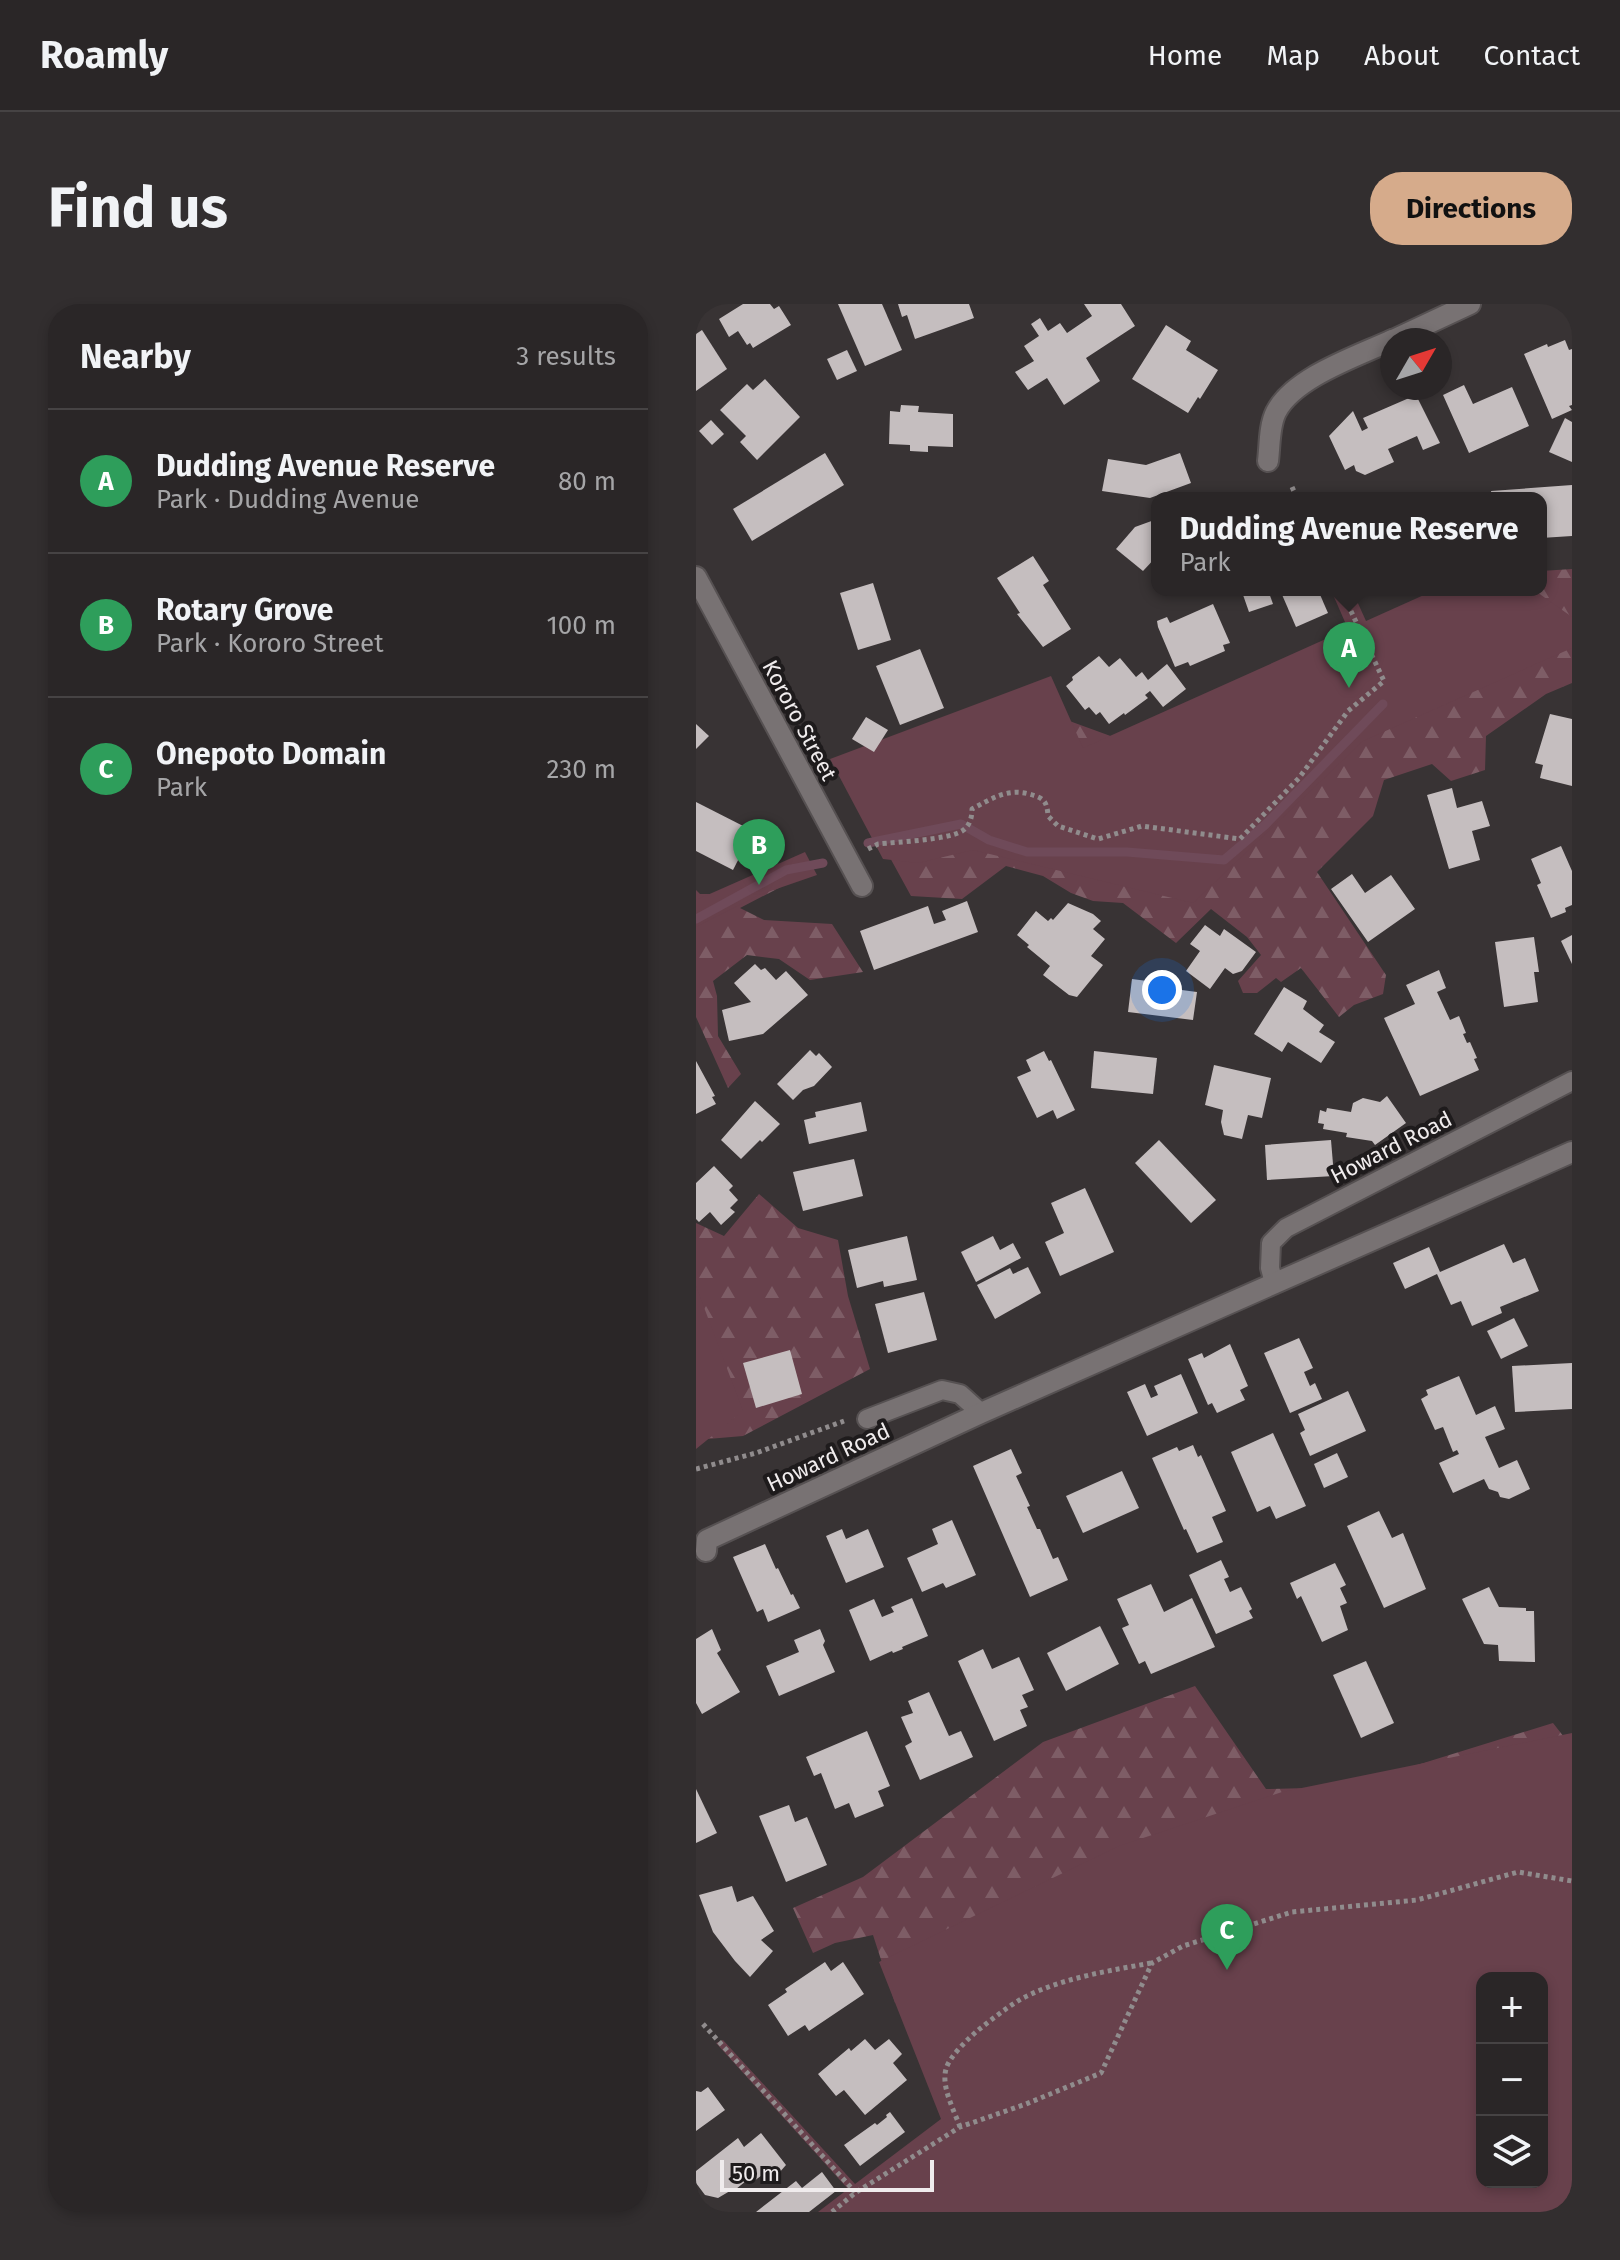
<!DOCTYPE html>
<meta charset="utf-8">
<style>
body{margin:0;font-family:"Fira Sans",sans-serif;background:#322e2f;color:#f1f3f6}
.controls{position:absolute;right:24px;bottom:24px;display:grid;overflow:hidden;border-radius:16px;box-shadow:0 4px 12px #0003}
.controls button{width:72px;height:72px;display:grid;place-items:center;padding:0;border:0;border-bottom:2px solid #464344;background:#2a2627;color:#f1f3f6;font:40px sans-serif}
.compass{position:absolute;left:684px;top:24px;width:72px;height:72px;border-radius:50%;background:#2a2627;box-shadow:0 4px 12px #0003;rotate:51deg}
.scale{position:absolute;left:24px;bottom:20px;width:214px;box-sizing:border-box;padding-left:8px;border:4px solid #f0eced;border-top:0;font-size:22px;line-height:28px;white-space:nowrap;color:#f0eced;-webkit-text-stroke:6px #1e1b1c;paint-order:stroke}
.you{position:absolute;left:466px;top:686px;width:28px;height:28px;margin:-20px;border:6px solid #fff;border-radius:50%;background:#1a73e8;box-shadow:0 0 0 12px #1a73e833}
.badge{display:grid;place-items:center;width:52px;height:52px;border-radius:50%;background:#d6ab8b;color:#fff;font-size:26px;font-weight:700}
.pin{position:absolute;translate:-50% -66px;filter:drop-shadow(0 2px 4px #0008)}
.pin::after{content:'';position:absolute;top:42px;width:28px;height:24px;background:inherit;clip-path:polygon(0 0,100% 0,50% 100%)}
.popup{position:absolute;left:455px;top:188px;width:396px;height:104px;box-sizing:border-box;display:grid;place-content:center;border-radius:16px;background:#2a2627;filter:drop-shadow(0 2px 6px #0005);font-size:26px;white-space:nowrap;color:#a5a5a7}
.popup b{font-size:30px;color:#f1f3f6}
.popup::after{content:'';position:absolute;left:50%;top:100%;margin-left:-16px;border:16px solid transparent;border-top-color:#2a2627}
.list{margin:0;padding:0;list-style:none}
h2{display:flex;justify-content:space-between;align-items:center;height:104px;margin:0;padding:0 32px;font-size:34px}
h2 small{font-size:26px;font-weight:400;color:#a5a5a7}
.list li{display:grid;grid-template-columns:52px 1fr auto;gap:24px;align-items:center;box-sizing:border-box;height:144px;padding:0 32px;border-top:2px solid #464344}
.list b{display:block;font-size:30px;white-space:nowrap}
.list p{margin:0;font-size:26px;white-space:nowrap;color:#a5a5a7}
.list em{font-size:26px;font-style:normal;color:#a5a5a7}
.icon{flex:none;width:44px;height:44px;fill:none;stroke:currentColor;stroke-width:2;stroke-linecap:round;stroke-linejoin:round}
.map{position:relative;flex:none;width:876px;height:1908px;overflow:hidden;border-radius:32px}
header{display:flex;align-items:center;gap:48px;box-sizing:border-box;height:112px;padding:0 40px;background:#2a2627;border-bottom:2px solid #464344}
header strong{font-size:38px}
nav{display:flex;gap:44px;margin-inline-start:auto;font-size:28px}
.intro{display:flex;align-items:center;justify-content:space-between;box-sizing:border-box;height:192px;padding:0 48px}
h1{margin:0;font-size:56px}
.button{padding:20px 36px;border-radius:32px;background:#d6ab8b;color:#111;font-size:28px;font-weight:700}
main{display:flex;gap:48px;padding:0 48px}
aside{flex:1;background:#2a2627;border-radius:32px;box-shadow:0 4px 12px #0003}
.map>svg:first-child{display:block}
</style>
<header>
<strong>Roamly</strong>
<nav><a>Home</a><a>Map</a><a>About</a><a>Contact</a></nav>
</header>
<div class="intro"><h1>Find us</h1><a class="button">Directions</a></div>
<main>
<aside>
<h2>Nearby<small>3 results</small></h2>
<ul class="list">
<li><span class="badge" style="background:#2e9e5b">A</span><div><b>Dudding Avenue Reserve</b><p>Park · Dudding Avenue</p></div><em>80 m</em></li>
<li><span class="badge" style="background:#2e9e5b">B</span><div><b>Rotary Grove</b><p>Park · Kororo Street</p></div><em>100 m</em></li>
<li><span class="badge" style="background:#2e9e5b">C</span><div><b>Onepoto Domain</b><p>Park</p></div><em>230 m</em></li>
</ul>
</aside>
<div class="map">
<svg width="876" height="1908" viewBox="0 0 876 1908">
<defs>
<pattern id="forest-firs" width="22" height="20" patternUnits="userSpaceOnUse" patternTransform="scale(2)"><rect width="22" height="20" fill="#68414c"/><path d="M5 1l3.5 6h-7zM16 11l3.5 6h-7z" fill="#7e5d66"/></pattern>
</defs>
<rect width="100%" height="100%" fill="#383334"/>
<g fill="url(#forest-firs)">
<path d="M 876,265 L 876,379 L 850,390 L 790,432 L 789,466 L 755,477 L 736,460 L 688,476 L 677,512 L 621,568 L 690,671 L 687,690 L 658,701 L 643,713 L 605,664 L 585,678 L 580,674 L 561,689 L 547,689 L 542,677 L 565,651 L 551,633 L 515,605 L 480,639 L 427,599 L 397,597 L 375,589 L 347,572 L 310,562 L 266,595 L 215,592 L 141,457 L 368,415 L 420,434 L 761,286 L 845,286 L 845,267 Z"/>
<path d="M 104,573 L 44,604 L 68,616 L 136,620 L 167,668 L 114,676 L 83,655 L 51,651 L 17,677 L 21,692 L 22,732 L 45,770 L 32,784 L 0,713 L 0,586 L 4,590 L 24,590 Z"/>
<path d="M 63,890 L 102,924 L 142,936 L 152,992 L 174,1065 L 47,1132 L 0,1136 L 0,919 L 28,932 Z"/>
<path d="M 499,1382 L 570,1485 L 650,1483 L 857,1419 L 868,1433 L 199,1699 L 177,1631 L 139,1639 L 117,1649 L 97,1604 L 167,1573 L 347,1438 Z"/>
</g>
<g fill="#68414c" fill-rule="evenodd">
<path d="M 635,286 L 656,286 L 670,317 L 739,286 L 838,286 L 876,313 L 876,344 L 667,437 L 497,599 L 277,546 L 222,559 L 187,555 L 134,455 L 355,372 L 387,444 L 652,325 Z"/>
<path d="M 109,548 L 121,571 L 63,591 L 0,623 L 0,596 Z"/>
<path d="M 0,982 L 47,1107 L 0,1145 Z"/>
<path d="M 876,1429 L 876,1908 L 122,1908 L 152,1885 L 20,1739 L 27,1736 L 159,1880 L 245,1815 L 183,1658 L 423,1542 L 586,1488 ZM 846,1674 L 846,1878 L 786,1878 L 786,1674 Z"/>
</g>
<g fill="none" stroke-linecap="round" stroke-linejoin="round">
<g stroke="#6f4a59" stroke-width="9">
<path d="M 172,539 L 265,520 L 293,536 L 331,548 L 431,548 L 528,556 L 569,521 L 687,400"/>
<path d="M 0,615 L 90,566 L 127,559"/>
</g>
</g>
<g fill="#c5bebf">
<path d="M 47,0 L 74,0 L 78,5 L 83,2 L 95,21 L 57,44 L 54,39 L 51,41 L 42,27 L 33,33 L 23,15 Z"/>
<path d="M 142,0 L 186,0 L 206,46 L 169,62 Z"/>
<path d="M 202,0 L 273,0 L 278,14 L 219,35 L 211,11 L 206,13 Z"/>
<path d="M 388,0 L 425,0 L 439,22 L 390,54 L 404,77 L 368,101 L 351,74 L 332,86 L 319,68 L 338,57 L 328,42 L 343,32 L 335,20 L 344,14 L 352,27 L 364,19 L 371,29 L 396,12 Z"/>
<path d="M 470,21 L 495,37 L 490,46 L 522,66 L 504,95 L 502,93 L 492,109 L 436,75 Z"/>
<path d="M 6,26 L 31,65 L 0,87 L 0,30 Z"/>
<path d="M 869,36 L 873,46 L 876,45 L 876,101 L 873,102 L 876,106 L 856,115 L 828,50 L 851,40 L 852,43 Z"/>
<path d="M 151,46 L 161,67 L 141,76 L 131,55 Z"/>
<path d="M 69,75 L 104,113 L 61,156 L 44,138 L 50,132 L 24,106 L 51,80 L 57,86 Z"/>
<path d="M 768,81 L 777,100 L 816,83 L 833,122 L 773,149 L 747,91 Z"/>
<path d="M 720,91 L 744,139 L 727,146 L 721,132 L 692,145 L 698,158 L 669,171 L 660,167 L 658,161 L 649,166 L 633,132 L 657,107 L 666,127 L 672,124 L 667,114 Z"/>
<path d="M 205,101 L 223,102 L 222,108 L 257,110 L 257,143 L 232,142 L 232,148 L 214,147 L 214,141 L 193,140 L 194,107 L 204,108 Z"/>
<path d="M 869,114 L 876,118 L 876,158 L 853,148 Z"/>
<path d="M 15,116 L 28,130 L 16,141 L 3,127 Z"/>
<path d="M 129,149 L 148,181 L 56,237 L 37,205 Z"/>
<path d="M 484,149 L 495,179 L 454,194 L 406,187 L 412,155 L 450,161 Z"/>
<path d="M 876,181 L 876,232 L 845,234 L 845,194 L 796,194 L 795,187 Z"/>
<path d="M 461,215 L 461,252 L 447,267 L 420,245 L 439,223 Z"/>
<path d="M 337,252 L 353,277 L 347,281 L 375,325 L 347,343 L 321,310 L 324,309 L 301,274 Z"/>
<path d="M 177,279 L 195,336 L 162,346 L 144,289 Z"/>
<path d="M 551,286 L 572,286 L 577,300 L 553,308 L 546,288 Z"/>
<path d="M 584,286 L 622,286 L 632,309 L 600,323 Z"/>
<path d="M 517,300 L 534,339 L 527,341 L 529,347 L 494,362 L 492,358 L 479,363 L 462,323 L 461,317 L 471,313 L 474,319 Z"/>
<path d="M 224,345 L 248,404 L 204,421 L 180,362 Z"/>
<path d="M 403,352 L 413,363 L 424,354 L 440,373 L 446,368 L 452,376 L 471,360 L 490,385 L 467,403 L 454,387 L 449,391 L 452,394 L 429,411 L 428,409 L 413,420 L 404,408 L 400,411 L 393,403 L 389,406 L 370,382 L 377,376 L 376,373 Z"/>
<path d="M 854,410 L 876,415 L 876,482 L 844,474 L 847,461 L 839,459 Z"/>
<path d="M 170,413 L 192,426 L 178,448 L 156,435 Z"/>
<path d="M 0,420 L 13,432 L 0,445 Z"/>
<path d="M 756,484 L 761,504 L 786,497 L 794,522 L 776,527 L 784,556 L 753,565 L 731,491 Z"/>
<path d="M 0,498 L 57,527 L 37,566 L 0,547 Z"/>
<path d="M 865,542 L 876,567 L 876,601 L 869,604 L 870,608 L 855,614 L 841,581 L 845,579 L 835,555 Z"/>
<path d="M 656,570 L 669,589 L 695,571 L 719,605 L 672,638 L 635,585 Z"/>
<path d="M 271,597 L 282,628 L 178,666 L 164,627 L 232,602 L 238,620 L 250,616 L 246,607 Z"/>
<path d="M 372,599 L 397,610 L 405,617 L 397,625 L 409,635 L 395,652 L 407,661 L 381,693 L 373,691 L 347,671 L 354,662 L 331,643 L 333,641 L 321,631 L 340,607 L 352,617 L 355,614 L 357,616 Z"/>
<path d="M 509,621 L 524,632 L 528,625 L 560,648 L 546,667 L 537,670 L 529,664 L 514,685 L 490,667 L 504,647 L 494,640 Z"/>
<path d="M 876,631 L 876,660 L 865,637 Z"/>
<path d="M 838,633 L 843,668 L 838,668 L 842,698 L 808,703 L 799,638 Z"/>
<path d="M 59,660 L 65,666 L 69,664 L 80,676 L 90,667 L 112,691 L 67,730 L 33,737 L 26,706 L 55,698 L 38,679 Z"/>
<path d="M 743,666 L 750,684 L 741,688 L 754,716 L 763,712 L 770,729 L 767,730 L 771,739 L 774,738 L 781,754 L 778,755 L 783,766 L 724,792 L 688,714 L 719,700 L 710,681 Z"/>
<path d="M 436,675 L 474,680 L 478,685 L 501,688 L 497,716 L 432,708 Z"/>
<path d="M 588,683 L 611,697 L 607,705 L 628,721 L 623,728 L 639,738 L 625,759 L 592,738 L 586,748 L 558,730 Z"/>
<path d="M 114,746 L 120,752 L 123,749 L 136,763 L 118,782 L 107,786 L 97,796 L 81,780 Z"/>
<path d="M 348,747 L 353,757 L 355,756 L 379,806 L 361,815 L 357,806 L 341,814 L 321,773 L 335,767 L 330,756 Z"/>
<path d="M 398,747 L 461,754 L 457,790 L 395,784 Z"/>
<path d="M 0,757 L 19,792 L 16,793 L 20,800 L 0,810 Z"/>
<path d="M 518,761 L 575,774 L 566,814 L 552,811 L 546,835 L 528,831 L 525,818 L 527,806 L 509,801 Z"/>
<path d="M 691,792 L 710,819 L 679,841 L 676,837 L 650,833 L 651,829 L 627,825 L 628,820 L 622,819 L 624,806 L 630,808 L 631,804 L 655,808 L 657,799 L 667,794 L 684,798 Z"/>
<path d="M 59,797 L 84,820 L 66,838 L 64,836 L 45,855 L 25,836 Z"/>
<path d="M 165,798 L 171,827 L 113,840 L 108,816 L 120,813 L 119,808 Z"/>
<path d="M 463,836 L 520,896 L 495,919 L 439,859 Z"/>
<path d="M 635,836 L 638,872 L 571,876 L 569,841 Z"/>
<path d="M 158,855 L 167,892 L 107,907 L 97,868 Z"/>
<path d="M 18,862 L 37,882 L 33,886 L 42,896 L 34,904 L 39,908 L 25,921 L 14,908 L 3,918 L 0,915 L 0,879 Z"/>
<path d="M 389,884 L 418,948 L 364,972 L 349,938 L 368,929 L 355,899 Z"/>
<path d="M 211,932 L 221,976 L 188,983 L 187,977 L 161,984 L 152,946 Z"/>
<path d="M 297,932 L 304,946 L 317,939 L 325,954 L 280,978 L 265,948 Z"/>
<path d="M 808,940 L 817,959 L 829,954 L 843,987 L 804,1003 L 806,1009 L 776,1022 L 765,997 L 755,1001 L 741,970 L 709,985 L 697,959 L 733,943 L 744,968 Z"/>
<path d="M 332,963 L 345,989 L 299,1015 L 281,981 L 314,964 L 317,970 Z"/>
<path d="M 228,988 L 241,1036 L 192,1049 L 179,1000 Z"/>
<path d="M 818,1014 L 832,1042 L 805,1055 L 791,1027 Z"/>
<path d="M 603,1034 L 617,1064 L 608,1068 L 614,1082 L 619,1079 L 626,1095 L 594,1109 L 568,1049 Z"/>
<path d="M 534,1040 L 552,1082 L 544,1086 L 549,1096 L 521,1109 L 516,1099 L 512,1101 L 492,1055 L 506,1049 L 508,1054 Z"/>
<path d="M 94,1046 L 106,1090 L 60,1104 L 47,1059 Z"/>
<path d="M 876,1059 L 876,1105 L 819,1108 L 816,1062 Z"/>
<path d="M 485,1070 L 502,1109 L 451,1132 L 431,1088 L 449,1080 L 455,1094 L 462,1091 L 458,1082 Z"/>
<path d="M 763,1072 L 780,1111 L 799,1102 L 809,1125 L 789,1133 L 803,1164 L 821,1156 L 834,1185 L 813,1195 L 804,1193 L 802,1188 L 793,1185 L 788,1175 L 757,1189 L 743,1159 L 763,1150 L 761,1146 L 757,1148 L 747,1123 L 739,1126 L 725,1095 L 732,1091 L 730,1086 Z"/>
<path d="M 652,1087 L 670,1127 L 614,1152 L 604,1129 L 609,1126 L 602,1110 Z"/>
<path d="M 577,1129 L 610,1202 L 580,1215 L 574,1202 L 561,1208 L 535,1148 Z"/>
<path d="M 497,1141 L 502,1153 L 505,1151 L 530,1207 L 516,1213 L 527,1238 L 501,1249 L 490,1225 L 488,1226 L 456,1154 L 481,1143 L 483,1147 Z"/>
<path d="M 315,1145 L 326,1169 L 320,1172 L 334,1202 L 331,1203 L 341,1225 L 344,1225 L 357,1255 L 362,1253 L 372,1276 L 334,1293 L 277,1162 Z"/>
<path d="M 641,1149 L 652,1173 L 628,1184 L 618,1160 Z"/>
<path d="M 426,1167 L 443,1204 L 387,1229 L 370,1192 Z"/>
<path d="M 683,1207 L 696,1234 L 707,1229 L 730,1285 L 688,1304 L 651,1222 Z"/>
<path d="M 256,1216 L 280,1271 L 250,1284 L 247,1279 L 226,1288 L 211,1254 L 242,1240 L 236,1225 Z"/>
<path d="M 146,1225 L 150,1235 L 172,1225 L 188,1263 L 150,1279 L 130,1232 Z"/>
<path d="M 69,1240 L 80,1265 L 82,1264 L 95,1291 L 97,1290 L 104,1304 L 72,1318 L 67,1305 L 61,1308 L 37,1253 Z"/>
<path d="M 525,1256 L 533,1273 L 528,1275 L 534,1288 L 545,1283 L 556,1305 L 553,1307 L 557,1314 L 520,1330 L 493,1271 Z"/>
<path d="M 639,1259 L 650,1281 L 644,1284 L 651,1299 L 644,1302 L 652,1326 L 626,1338 L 605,1292 L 601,1295 L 594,1279 Z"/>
<path d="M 455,1280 L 468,1308 L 496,1294 L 519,1343 L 455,1370 L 449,1357 L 443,1360 L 426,1324 L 433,1321 L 421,1295 Z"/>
<path d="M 793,1283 L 803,1303 L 830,1304 L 830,1307 L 838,1307 L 839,1358 L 803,1357 L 802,1341 L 788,1340 L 766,1295 Z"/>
<path d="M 216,1294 L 232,1332 L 206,1343 L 207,1345 L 197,1349 L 196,1347 L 174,1357 L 153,1306 L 178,1295 L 186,1313 L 198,1308 L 195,1303 Z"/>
<path d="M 404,1322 L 423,1360 L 370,1387 L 351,1349 Z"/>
<path d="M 16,1325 L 25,1346 L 21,1349 L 44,1388 L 6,1410 L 0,1399 L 0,1335 Z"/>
<path d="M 124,1325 L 129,1337 L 127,1341 L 139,1368 L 83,1392 L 70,1362 L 103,1348 L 98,1336 Z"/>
<path d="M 287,1345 L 296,1365 L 323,1353 L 338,1386 L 326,1391 L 332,1403 L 324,1406 L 331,1422 L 298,1437 L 262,1357 Z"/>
<path d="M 670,1357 L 698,1419 L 665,1434 L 637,1371 Z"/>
<path d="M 233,1388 L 253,1432 L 265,1427 L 277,1453 L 224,1476 L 209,1442 L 216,1438 L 205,1413 L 217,1409 L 212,1397 Z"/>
<path d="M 171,1427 L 194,1482 L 182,1487 L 188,1502 L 159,1514 L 153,1499 L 139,1505 L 125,1469 L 118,1472 L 110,1453 Z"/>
<path d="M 0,1485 L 21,1529 L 0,1539 Z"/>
<path d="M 93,1501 L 99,1518 L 111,1513 L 131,1561 L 90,1578 L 63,1512 Z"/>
<path d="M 36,1582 L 41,1598 L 57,1592 L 78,1627 L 65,1636 L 77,1647 L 54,1673 L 39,1657 L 17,1628 L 3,1591 Z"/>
<path d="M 129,1658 L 135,1667 L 147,1658 L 168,1690 L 113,1727 L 109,1721 L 92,1732 L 72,1701 L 91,1688 L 89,1685 Z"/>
<path d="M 169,1735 L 179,1746 L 193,1735 L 206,1750 L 197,1759 L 211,1776 L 169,1811 L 148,1786 L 140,1792 L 122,1770 L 153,1744 L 155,1747 Z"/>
<path d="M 12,1783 L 29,1806 L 0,1827 L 0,1787 L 5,1788 Z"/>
<path d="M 194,1808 L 209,1828 L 164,1862 L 148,1841 L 179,1819 L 181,1821 L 191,1813 L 190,1811 Z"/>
<path d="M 65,1829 L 90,1861 L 83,1869 L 72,1874 L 69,1869 L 58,1877 L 55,1873 L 40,1885 L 39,1884 L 22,1894 L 9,1891 L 0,1879 L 0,1867 L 42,1834 L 48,1843 Z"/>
<path d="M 126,1868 L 140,1887 L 113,1908 L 60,1908 L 100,1877 L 106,1884 Z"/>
</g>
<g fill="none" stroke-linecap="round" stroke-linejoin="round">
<g stroke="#565152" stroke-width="22">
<g id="service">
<path d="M 578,979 L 574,964 L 575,939 L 590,924 L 876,777"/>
<path d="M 171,1115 L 246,1086 L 264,1090 L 285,1109"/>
</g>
</g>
<g stroke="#565152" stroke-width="24">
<g id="minor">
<path d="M 697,36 L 774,0"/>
<path d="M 572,157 C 574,141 573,122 580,108 C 598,73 662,52 696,36"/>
<path d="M 0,273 L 166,582"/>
<path d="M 10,1247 L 11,1236 L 285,1109 L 876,848"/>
</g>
</g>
<g stroke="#908c8d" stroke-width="5" stroke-dasharray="4 4" stroke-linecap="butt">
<path d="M 596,183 L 601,194"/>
<path d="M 172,545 L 182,540 C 200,538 251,536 266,527 C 274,522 276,513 276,505 C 295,495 311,484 333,490 C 347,494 351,496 352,512 L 362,522 L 402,535 L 446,522 L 544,535 L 603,474 L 652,407 L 688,377 L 645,286"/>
<path d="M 0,1165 L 60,1149 L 148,1117"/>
<path d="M 7,1720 L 159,1888"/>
<path d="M 264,1823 C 258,1806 245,1783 250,1765 C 253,1753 272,1735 281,1727 C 295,1716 310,1704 325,1695 C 365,1674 412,1667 455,1659"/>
<path d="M 136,1908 L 159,1889 L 264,1823 L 330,1800 L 405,1769 L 456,1659 L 487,1642 L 596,1608 L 721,1596 L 822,1568 L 876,1577"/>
</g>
<use href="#service" stroke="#787273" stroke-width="18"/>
<use href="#minor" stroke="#787273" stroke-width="20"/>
</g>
<g text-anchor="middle" stroke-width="8" stroke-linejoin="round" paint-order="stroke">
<g font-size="22" fill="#f0eced" stroke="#1e1b1c">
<text transform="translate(104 416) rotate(62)" y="8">Kororo Street</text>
<text transform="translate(695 843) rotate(-27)" y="8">Howard Road</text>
<text transform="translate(132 1153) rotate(-25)" y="8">Howard Road</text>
</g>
</g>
</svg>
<div class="controls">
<button>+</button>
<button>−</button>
<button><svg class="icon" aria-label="layers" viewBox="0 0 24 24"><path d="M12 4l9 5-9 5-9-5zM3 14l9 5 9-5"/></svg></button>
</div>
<svg class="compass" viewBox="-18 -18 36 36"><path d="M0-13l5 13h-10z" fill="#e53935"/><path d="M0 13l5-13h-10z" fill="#a5a5a7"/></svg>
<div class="scale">50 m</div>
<div class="you"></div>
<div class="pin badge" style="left:653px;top:384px;background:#2e9e5b">A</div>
<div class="popup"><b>Dudding Avenue Reserve</b>Park</div>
<div class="pin badge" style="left:63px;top:581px;background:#2e9e5b">B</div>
<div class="pin badge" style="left:531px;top:1666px;background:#2e9e5b">C</div>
</div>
</main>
